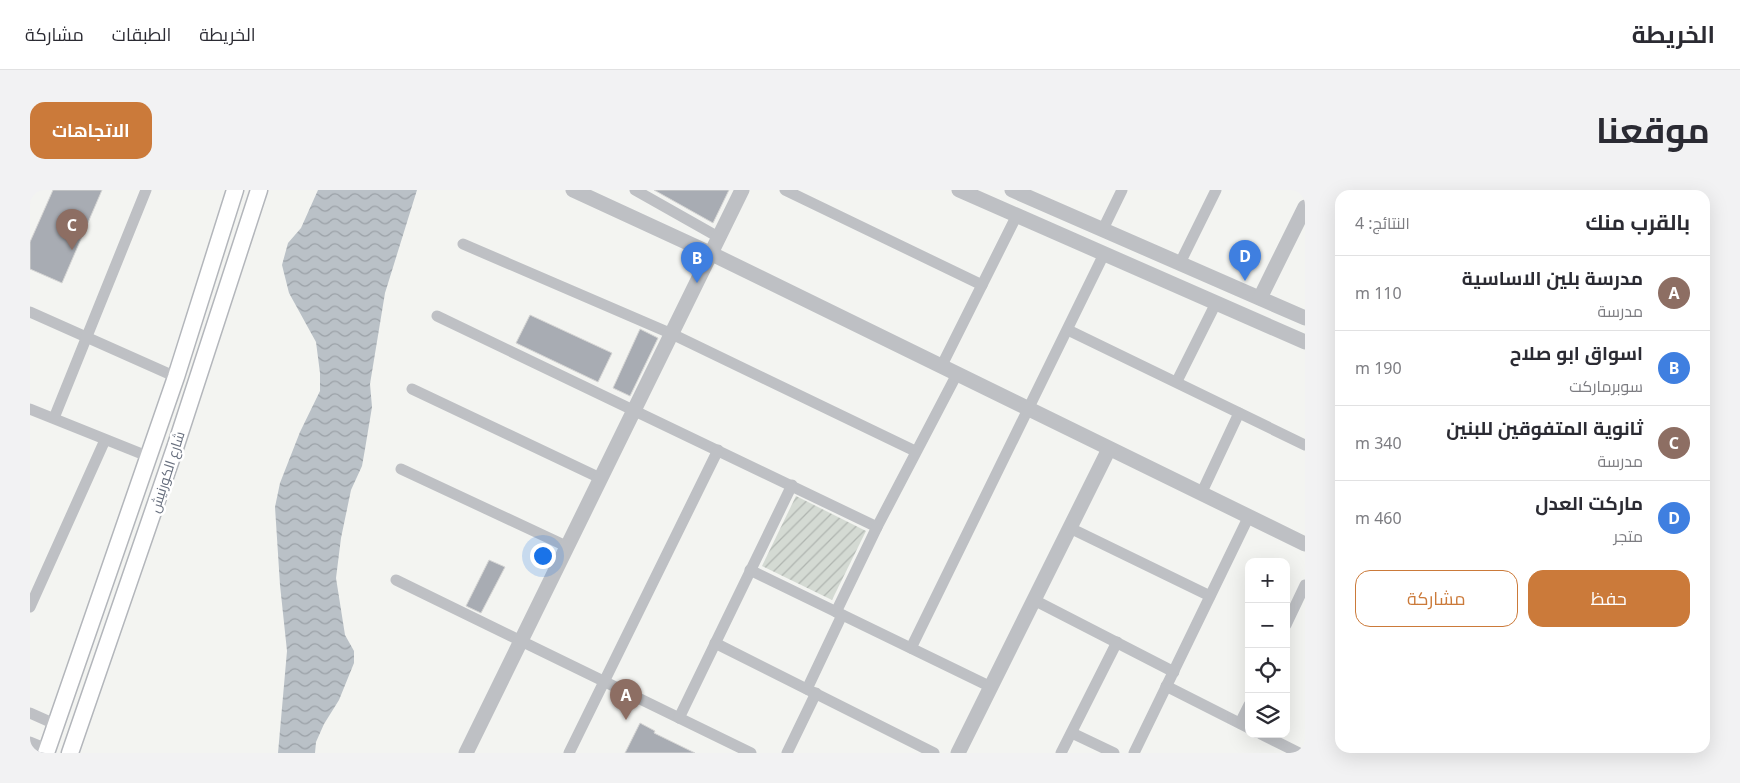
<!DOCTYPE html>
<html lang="ar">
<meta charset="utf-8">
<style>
body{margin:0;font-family:"Noto Sans",Cairo,sans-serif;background:#f2f2f3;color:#2b2b33;direction:rtl}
.controls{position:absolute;right:15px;bottom:15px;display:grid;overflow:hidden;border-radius:10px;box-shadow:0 5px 20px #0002}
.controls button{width:45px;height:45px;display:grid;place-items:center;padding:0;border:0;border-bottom:1px solid #e1e1e2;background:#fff;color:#2b2b33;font:25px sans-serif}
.you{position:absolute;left:512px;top:365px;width:18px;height:18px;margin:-12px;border:4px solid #fff;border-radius:50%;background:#1a73e8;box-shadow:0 0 0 8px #1a73e833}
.badge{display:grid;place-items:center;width:32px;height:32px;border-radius:50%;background:#cb7a3a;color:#fff;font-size:16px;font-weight:700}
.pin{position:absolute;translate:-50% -41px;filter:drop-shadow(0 1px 2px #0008)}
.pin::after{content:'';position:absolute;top:26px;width:18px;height:15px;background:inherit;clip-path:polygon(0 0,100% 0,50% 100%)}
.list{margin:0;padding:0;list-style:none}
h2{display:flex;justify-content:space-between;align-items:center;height:65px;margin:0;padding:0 20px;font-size:21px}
h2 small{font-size:16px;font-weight:400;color:#7c7c81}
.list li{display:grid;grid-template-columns:32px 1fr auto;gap:15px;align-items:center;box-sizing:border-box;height:75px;padding:0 20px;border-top:1px solid #e1e1e2}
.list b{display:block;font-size:19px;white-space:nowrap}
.list p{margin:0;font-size:16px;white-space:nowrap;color:#7c7c81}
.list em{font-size:16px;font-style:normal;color:#7c7c81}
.actions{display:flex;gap:10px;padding:15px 20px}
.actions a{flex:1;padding:11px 0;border:1px solid #cb7a3a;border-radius:15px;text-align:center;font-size:18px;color:#cb7a3a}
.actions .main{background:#cb7a3a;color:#fff}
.icon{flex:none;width:28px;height:28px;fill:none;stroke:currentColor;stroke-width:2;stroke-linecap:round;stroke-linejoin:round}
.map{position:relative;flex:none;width:1275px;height:563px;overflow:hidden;direction:ltr;border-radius:15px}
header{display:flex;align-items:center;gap:30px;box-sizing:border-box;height:70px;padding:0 25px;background:#fff;border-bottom:1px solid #e1e1e2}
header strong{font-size:24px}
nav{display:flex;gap:28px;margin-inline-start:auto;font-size:18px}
.intro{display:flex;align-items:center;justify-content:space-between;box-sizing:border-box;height:120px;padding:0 30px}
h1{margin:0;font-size:35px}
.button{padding:12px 22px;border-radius:15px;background:#cb7a3a;color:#fff;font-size:18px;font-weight:700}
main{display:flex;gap:30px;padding:0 30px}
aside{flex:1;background:#fff;border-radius:15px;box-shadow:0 5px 20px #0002}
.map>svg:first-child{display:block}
</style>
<header>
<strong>الخريطة</strong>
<nav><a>الخريطة</a><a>الطبقات</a><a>مشاركة</a></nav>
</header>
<div class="intro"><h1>موقعنا</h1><a class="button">الاتجاهات</a></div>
<main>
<aside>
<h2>بالقرب منك<small>النتائج: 4</small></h2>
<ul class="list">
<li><span class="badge" style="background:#8d6e63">A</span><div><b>مدرسة بلين الاساسية</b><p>مدرسة</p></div><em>110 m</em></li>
<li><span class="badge" style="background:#3f7fe0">B</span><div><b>اسواق ابو صلاح</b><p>سوبرماركت</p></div><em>190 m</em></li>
<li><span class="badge" style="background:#8d6e63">C</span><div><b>ثانوية المتفوقين للبنين</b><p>مدرسة</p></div><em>340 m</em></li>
<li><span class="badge" style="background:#3f7fe0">D</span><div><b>ماركت العدل</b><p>متجر</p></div><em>460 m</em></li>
</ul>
<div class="actions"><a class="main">حفظ</a><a>مشاركة</a></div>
</aside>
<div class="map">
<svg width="1275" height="563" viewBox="0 0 1275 563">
<defs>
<pattern id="garden-furrows" width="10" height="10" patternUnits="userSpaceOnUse" patternTransform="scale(1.25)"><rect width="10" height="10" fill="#d4dad3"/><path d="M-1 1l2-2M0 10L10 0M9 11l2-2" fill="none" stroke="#b0b5b0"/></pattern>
<pattern id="water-waves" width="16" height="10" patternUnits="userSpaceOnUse" patternTransform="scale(1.25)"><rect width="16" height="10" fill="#bac1c7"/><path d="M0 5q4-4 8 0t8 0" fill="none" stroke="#9ba1a7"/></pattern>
</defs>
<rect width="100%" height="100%" fill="#f3f4f1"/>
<path fill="url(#garden-furrows)" d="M 766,306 L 836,341 L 802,410 L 732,376 Z"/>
<path fill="url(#water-waves)" d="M 288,0 L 387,0 L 355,103 L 340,194 L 342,217 L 335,259 L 332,276 L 321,300 L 311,348 L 306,388 L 315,445 L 324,461 L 324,473 L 309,510 L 294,534 L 286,552 L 285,563 L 248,563 L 257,461 L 250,395 L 245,317 L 250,293 L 270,242 L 290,201 L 290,183 L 286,152 L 259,103 L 252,75 L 258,53 L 271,38 Z"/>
<g fill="#a8acb3" stroke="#d5d5d4">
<path d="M 23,0 L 72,0 L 32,93 L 0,79 L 0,52 Z"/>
<path d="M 624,0 L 699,0 L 683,33 Z"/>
<path d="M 500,125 L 582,163 L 568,192 L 486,153 Z"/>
<path d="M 610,139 L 628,148 L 600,206 L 583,198 Z"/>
<path d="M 459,370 L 475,377 L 451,423 L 436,416 Z"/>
<path d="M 610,533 L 625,541 L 624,543 L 665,563 L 595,563 Z"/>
</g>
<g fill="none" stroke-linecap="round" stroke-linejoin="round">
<g stroke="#b3b6bb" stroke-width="19">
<g id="secondary">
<path d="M 16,563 L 146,187 L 205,0"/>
<path d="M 40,563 L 146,255 L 229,0"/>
</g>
</g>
<g stroke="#bec0c4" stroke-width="11">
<path d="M 605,0 L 690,48"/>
<path d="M 755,0 L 952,95"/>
<path d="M 1073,39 L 1092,0"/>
<path d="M 433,54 L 642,144 L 885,261"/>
<path d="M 1150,73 L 1186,0"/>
<path d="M 0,122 L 146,187"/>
<path d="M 407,126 L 847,337"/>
<path d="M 1038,140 L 1275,255"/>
<path d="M 911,177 L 987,25"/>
<path d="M 1147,191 L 1186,113"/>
<path d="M 382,199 L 570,288"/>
<path d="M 0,219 L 117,266"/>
<path d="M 24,228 L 116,0"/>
<path d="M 371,279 L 536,356"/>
<path d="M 1171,304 L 1209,223"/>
<path d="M 1040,338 L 1180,406"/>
<path d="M 720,380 L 961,497"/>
<path d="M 366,390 L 721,563"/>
<path d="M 1004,410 L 1144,482"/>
<path d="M 0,417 L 75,250"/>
<path d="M 806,422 L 847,337 L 927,184"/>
<path d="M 1256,435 L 1275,395"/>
<path d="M 685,453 L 904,563"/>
<path d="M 881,458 L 1074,64"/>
<path d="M 1136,496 L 1219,538"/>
<path d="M 777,499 L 812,425"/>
<path d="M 0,523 L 27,535"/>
<path d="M 649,528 L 762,295"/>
<path d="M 1210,533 L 1219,515"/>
<path d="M 1042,543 L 1084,563"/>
<path d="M 1231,544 L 1269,563"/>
<path d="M 0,552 L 17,559"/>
<path d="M 539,563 L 688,260"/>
<path d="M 757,563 L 786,503"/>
<path d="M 1031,563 L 1087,452"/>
<path d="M 1104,563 L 1219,326"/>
</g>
<g stroke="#bec0c4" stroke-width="15">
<path d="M 543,0 L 682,64 L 1275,354"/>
<path d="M 929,0 L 1275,152"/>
<path d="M 982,0 L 1275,128"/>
<path d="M 1230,108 L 1275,17"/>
<path d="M 436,563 L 712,0"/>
<path d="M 928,563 L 1079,259"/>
</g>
<use href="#secondary" stroke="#fff" stroke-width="16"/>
</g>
<g text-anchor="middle" stroke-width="5" stroke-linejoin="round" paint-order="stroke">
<g font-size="14" fill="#676f7e" stroke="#fff">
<text transform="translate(137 282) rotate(-72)" y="5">شارع الكورنيش</text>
</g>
</g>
</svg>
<div class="controls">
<button>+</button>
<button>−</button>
<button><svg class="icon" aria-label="locate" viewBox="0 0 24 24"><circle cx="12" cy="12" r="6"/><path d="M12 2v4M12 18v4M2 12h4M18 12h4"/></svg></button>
<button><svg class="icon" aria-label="layers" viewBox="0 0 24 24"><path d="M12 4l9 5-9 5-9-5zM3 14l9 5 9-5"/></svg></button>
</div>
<div class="you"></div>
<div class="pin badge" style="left:596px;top:530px;background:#8d6e63">A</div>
<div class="pin badge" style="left:667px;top:93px;background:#3f7fe0">B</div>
<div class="pin badge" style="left:42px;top:60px;background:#8d6e63">C</div>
<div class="pin badge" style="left:1215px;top:91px;background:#3f7fe0">D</div>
</div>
</main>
